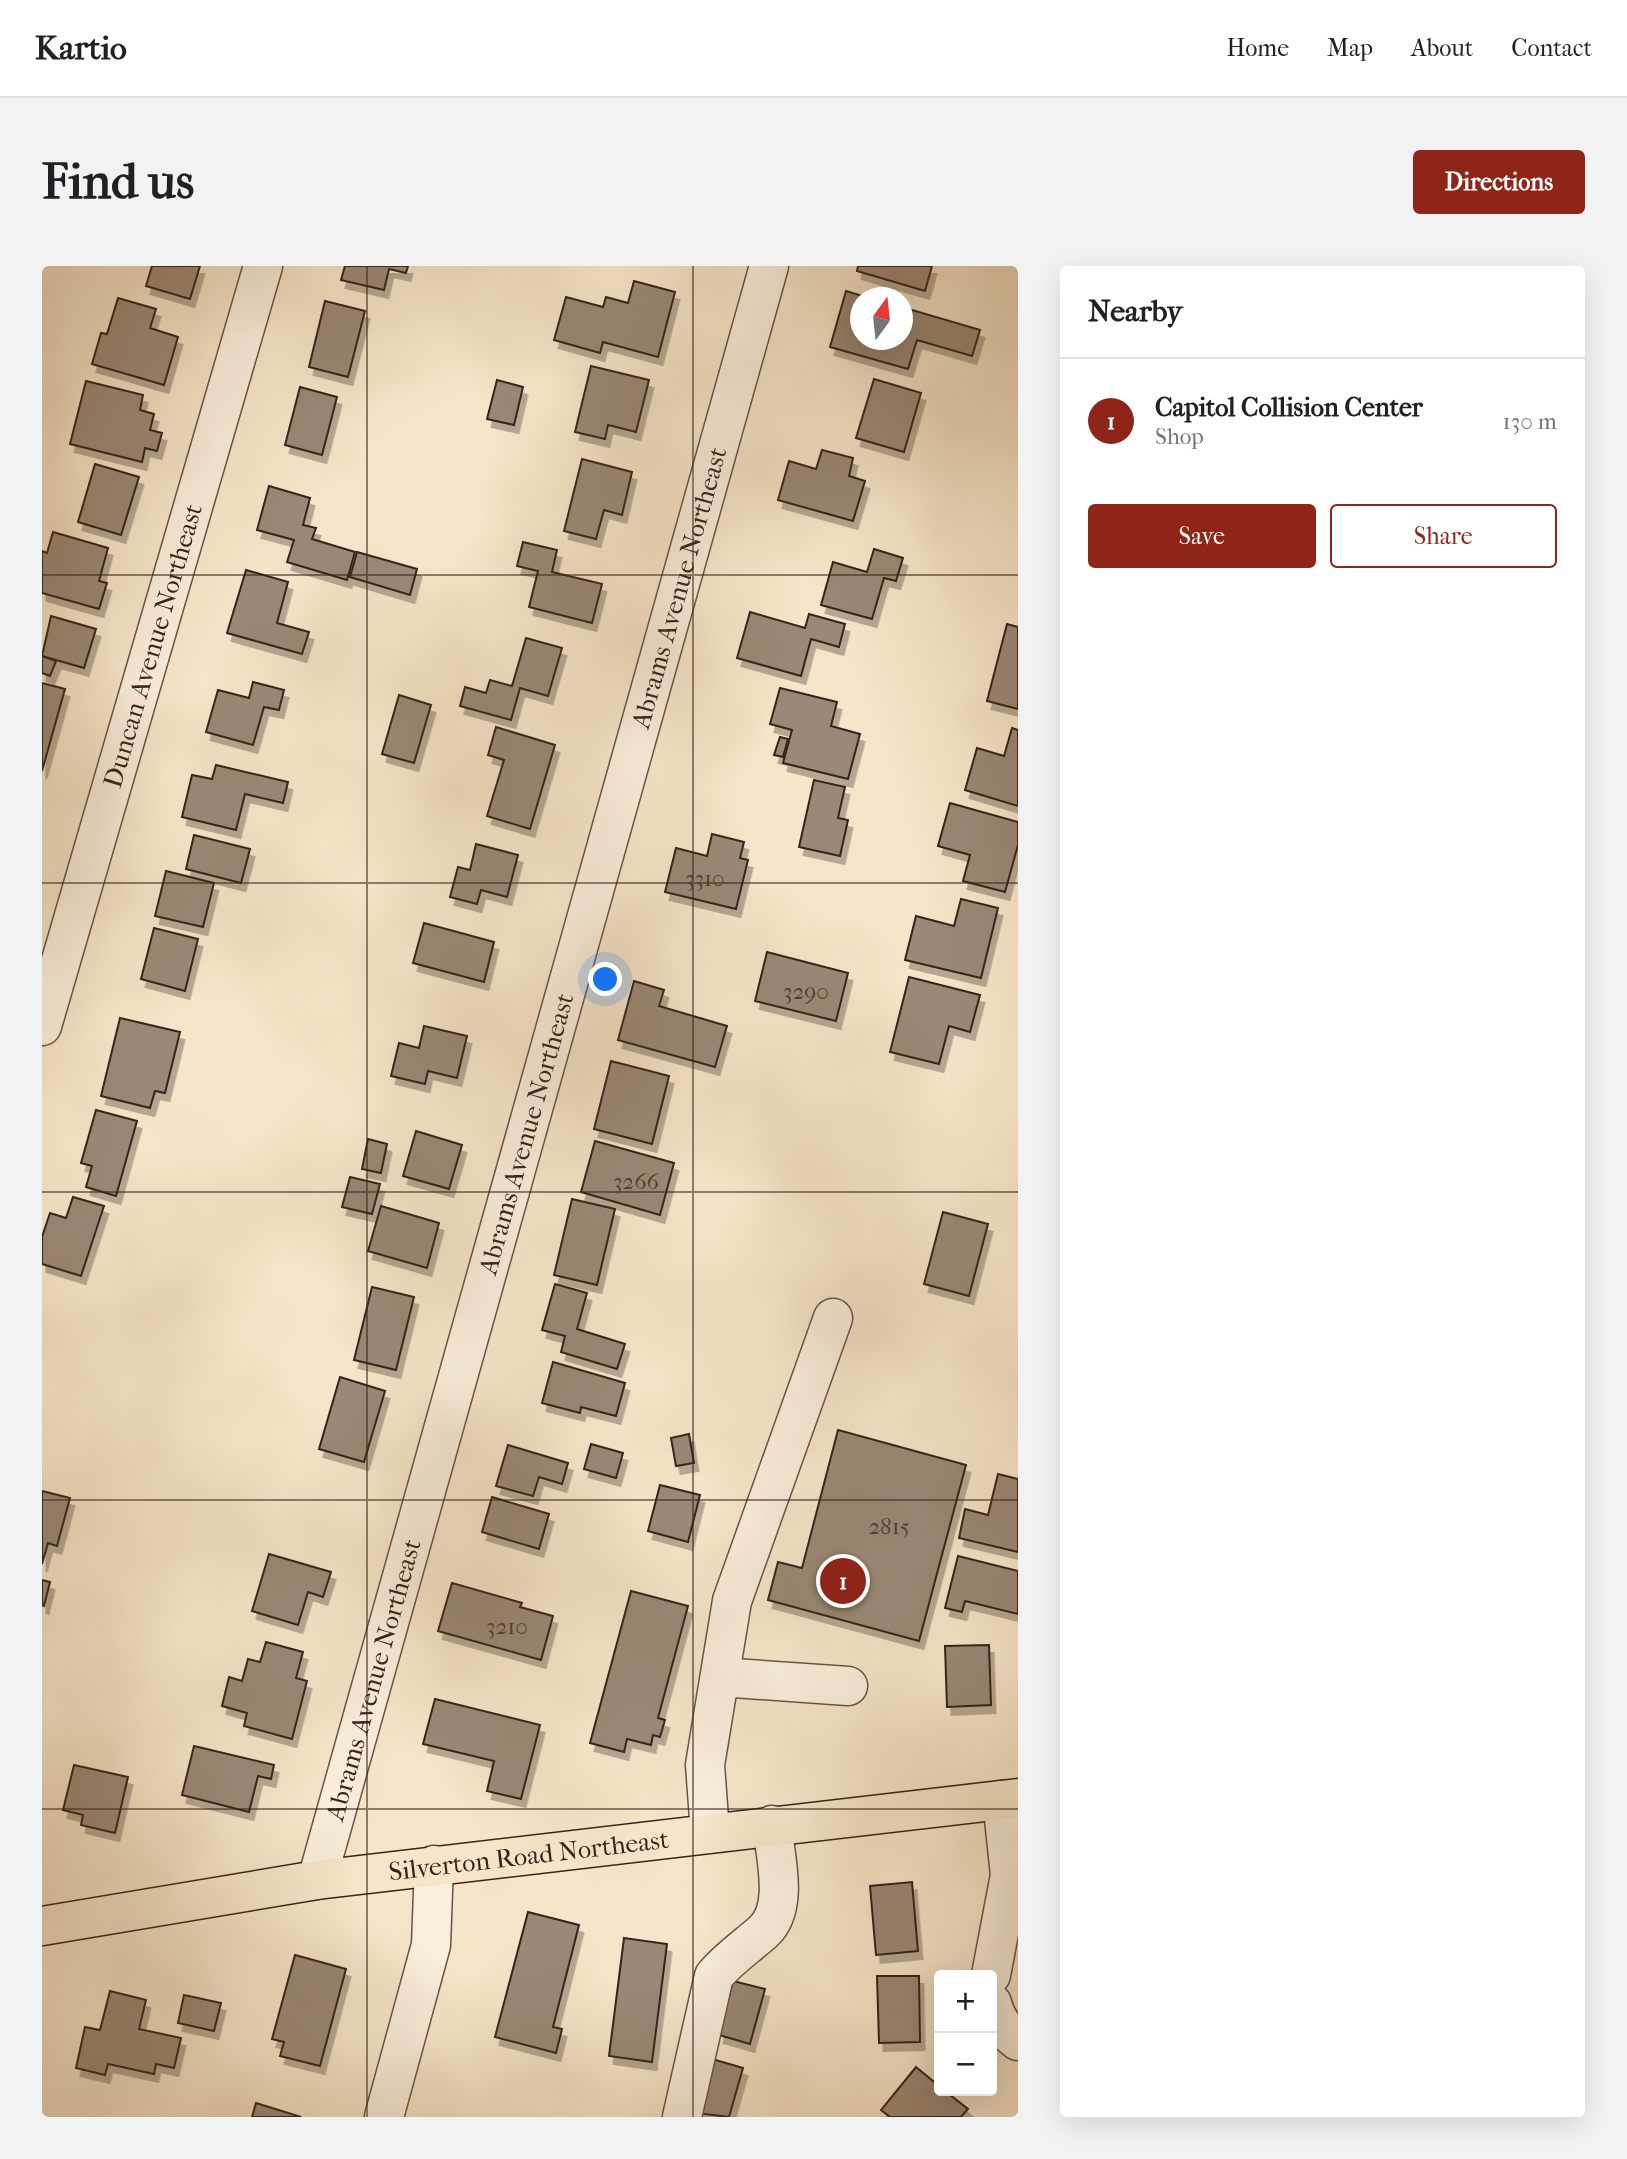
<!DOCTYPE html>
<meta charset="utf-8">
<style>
body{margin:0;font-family:"IM FELL French Canon",serif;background:#f2f2f2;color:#202124}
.controls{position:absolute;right:21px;bottom:21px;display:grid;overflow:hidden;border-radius:7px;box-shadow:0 7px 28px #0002}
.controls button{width:63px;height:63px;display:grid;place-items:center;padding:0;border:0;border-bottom:2px solid #e0e0e0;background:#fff;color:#202124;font:35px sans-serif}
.compass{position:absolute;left:808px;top:21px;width:63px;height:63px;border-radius:50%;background:#fff;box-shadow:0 7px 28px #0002;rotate:15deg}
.you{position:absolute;left:564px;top:714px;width:24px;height:24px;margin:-18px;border:5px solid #fff;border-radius:50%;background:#1a73e8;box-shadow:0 0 0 10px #1a73e833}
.badge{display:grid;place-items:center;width:46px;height:46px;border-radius:50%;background:#8f2418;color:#fff;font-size:23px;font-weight:700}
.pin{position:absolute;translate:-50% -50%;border:4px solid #fff;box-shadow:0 2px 7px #0006}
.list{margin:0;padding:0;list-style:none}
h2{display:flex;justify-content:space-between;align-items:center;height:91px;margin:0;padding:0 28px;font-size:30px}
h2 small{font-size:23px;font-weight:400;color:#757577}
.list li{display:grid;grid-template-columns:46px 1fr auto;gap:21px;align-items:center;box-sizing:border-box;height:126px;padding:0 28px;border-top:2px solid #e0e0e0}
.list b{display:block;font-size:26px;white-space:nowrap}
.list p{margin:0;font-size:23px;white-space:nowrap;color:#757577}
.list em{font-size:23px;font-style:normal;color:#757577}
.actions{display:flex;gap:14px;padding:21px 28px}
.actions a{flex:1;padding:16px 0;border:2px solid #8f2418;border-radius:7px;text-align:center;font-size:24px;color:#8f2418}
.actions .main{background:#8f2418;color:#fff}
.map{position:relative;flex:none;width:976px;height:1851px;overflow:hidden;border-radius:7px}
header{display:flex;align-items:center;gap:42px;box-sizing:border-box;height:98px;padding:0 35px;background:#fff;border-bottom:2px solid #e0e0e0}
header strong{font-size:33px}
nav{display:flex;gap:38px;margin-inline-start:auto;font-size:24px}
.intro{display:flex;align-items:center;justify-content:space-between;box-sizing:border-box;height:168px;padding:0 42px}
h1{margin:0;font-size:49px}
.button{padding:18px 32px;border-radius:7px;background:#8f2418;color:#fff;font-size:24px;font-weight:700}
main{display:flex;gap:42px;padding:0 42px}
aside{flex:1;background:#fff;border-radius:7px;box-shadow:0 7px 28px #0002}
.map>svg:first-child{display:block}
</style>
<header>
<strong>Kartio</strong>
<nav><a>Home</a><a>Map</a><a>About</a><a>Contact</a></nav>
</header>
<div class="intro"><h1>Find us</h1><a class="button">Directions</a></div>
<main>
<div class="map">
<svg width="976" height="1851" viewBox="0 0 976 1851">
<defs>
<filter id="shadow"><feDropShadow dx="4.5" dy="8" stdDeviation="0" flood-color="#0004"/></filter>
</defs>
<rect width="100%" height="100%" fill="#f7e5c9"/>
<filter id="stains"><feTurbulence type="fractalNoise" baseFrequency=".00286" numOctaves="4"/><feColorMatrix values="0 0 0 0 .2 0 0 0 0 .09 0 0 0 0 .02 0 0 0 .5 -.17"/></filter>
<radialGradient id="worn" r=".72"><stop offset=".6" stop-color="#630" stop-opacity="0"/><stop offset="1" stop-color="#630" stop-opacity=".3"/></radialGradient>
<g fill="#9b8876" stroke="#37231c" stroke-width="2" filter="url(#shadow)">
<path d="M 110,0 L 158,0 L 148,33 L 104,20 Z"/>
<path d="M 303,0 L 366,0 L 364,7 L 347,3 L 342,24 L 299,14 Z"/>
<path d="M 816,0 L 890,0 L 883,25 L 815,5 Z"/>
<path d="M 592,15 L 633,26 L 616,91 L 561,76 L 558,87 L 512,74 L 524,31 L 561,41 L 564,31 L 586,37 Z"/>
<path d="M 804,25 L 827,32 L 818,32 L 818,74 L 860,74 L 860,41 L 938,64 L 930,90 L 875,74 L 866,103 L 788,81 Z"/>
<path d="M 76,32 L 114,43 L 108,62 L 136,71 L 122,119 L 50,98 L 59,67 L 65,68 Z"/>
<path d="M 283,35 L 323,45 L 306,111 L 267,101 Z"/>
<path d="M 549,100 L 607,114 L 594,166 L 566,159 L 563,173 L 533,166 Z"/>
<path d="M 832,113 L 879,127 L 862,186 L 814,172 Z"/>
<path d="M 455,114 L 481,121 L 472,159 L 445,153 Z"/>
<path d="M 44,115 L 101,129 L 98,144 L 112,148 L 108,164 L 120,167 L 115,185 L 103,182 L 100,196 L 28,178 Z"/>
<path d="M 258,121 L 295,131 L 280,189 L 243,179 Z"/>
<path d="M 780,184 L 811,192 L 807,210 L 823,215 L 811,255 L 736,234 L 747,195 L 774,203 Z"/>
<path d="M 540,193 L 590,206 L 580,249 L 562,244 L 554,273 L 522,265 Z"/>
<path d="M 53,198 L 97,211 L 79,269 L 36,256 Z"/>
<path d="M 227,220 L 268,232 L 261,259 L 274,262 L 270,273 L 313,286 L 305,314 L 245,296 L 252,274 L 215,264 Z"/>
<path d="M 11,266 L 66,282 L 57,315 L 65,317 L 57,343 L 0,327 L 0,285 L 5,287 Z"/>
<path d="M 481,276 L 515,284 L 510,306 L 560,318 L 550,357 L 487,341 L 496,305 L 475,300 Z"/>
<path d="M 832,283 L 861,292 L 854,315 L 842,312 L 830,353 L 779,339 L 791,296 L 825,306 Z"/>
<path d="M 315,286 L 375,303 L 368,329 L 308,311 Z"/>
<path d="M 204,304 L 246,316 L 235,357 L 267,366 L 260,388 L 185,367 Z"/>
<path d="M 708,346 L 763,362 L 767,348 L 803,358 L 797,381 L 769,373 L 759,410 L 695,392 Z"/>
<path d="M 9,350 L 54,363 L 42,402 L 0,390 Z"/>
<path d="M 965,358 L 976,361 L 976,443 L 945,435 Z"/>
<path d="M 484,372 L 520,382 L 506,430 L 478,422 L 469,454 L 418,440 L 423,421 L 444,427 L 448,414 L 470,420 Z"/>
<path d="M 0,390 L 14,395 L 8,410 L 0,407 Z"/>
<path d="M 211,416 L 242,424 L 237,444 L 222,441 L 211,479 L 164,466 L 176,424 L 207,432 Z"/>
<path d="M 0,417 L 23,423 L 0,505 Z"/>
<path d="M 738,422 L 795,436 L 789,460 L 818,468 L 806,513 L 741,497 L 750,464 L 728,458 Z"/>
<path d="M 357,429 L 389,439 L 372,497 L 340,488 Z"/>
<path d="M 454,461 L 513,479 L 488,563 L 445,550 L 462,494 L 446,489 Z"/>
<path d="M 970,462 L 976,464 L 976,540 L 923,524 L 935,482 L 962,490 Z"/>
<path d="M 738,471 L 746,473 L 741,491 L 732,489 Z"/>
<path d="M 174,499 L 246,516 L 241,537 L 203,528 L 194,564 L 140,551 L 150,509 L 170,513 Z"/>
<path d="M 772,514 L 803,521 L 796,552 L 806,554 L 798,590 L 757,581 Z"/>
<path d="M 908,537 L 976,556 L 976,579 L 963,626 L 921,615 L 928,589 L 896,580 Z"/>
<path d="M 670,568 L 702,576 L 698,592 L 706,594 L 694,643 L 623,626 L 634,582 L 665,590 Z"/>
<path d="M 152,569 L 208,583 L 199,617 L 144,603 Z"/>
<path d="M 434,578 L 476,589 L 465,631 L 439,624 L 435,638 L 408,631 L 416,601 L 428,604 Z"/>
<path d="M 124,605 L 172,617 L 161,661 L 113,650 Z"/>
<path d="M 919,633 L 956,642 L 939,712 L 863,694 L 874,650 L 912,660 Z"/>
<path d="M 382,657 L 452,676 L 442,716 L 371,697 Z"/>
<path d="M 112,662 L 156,673 L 143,725 L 99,713 Z"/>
<path d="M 725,686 L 806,707 L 794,755 L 713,735 Z"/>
<path d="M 867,711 L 938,729 L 928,766 L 907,760 L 897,798 L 848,786 Z"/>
<path d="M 592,715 L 622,724 L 617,740 L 685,760 L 673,801 L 576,774 Z"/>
<path d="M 78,752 L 138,766 L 123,827 L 113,825 L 108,842 L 59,830 Z"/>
<path d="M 382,760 L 425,770 L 415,812 L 386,805 L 383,818 L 349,810 L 357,777 L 377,782 Z"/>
<path d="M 569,795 L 627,810 L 610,878 L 552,863 Z"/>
<path d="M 54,844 L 95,855 L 74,930 L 44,921 L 50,900 L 39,897 Z"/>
<path d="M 374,865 L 420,879 L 407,923 L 361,910 Z"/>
<path d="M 326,873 L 345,878 L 339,907 L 320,903 Z"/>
<path d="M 553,875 L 632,897 L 618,949 L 539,926 Z"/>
<path d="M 308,911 L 338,918 L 330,948 L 300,941 Z"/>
<path d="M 31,931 L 62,940 L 39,1010 L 0,998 L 0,971 L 8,947 L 24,952 Z"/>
<path d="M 530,933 L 573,943 L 555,1019 L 512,1009 Z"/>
<path d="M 339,940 L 397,957 L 385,1002 L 326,985 Z"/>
<path d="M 901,946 L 946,958 L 927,1030 L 882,1018 Z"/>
<path d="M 513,1018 L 545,1027 L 535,1063 L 583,1078 L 575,1103 L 519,1086 L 523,1070 L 500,1064 Z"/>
<path d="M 330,1021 L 372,1031 L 354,1104 L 312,1094 Z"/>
<path d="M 511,1096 L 583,1117 L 574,1150 L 539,1141 L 538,1147 L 500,1137 Z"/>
<path d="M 298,1111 L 343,1125 L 322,1196 L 277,1183 Z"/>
<path d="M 796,1164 L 924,1199 L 877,1375 L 726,1334 L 736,1296 L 760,1302 Z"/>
<path d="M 647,1168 L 652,1197 L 634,1200 L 629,1172 Z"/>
<path d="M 549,1178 L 581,1187 L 574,1212 L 542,1203 Z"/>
<path d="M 466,1179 L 526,1197 L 520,1218 L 497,1211 L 491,1230 L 454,1220 Z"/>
<path d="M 956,1208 L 976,1213 L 976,1286 L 917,1272 L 923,1243 L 946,1249 Z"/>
<path d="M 618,1219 L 658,1229 L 646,1276 L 606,1265 Z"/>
<path d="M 0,1225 L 28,1232 L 15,1280 L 6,1277 L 0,1298 Z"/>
<path d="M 450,1231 L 507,1248 L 497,1283 L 440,1266 Z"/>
<path d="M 227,1288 L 289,1306 L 281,1331 L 266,1326 L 256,1359 L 210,1345 Z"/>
<path d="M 916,1290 L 976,1305 L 976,1348 L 923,1335 L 920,1346 L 903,1342 Z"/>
<path d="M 0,1314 L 8,1316 L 2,1340 L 0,1339 Z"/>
<path d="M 410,1317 L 480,1337 L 478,1341 L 511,1350 L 499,1394 L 396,1365 Z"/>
<path d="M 589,1325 L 646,1340 L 616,1452 L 623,1454 L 618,1471 L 611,1469 L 609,1479 L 585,1473 L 582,1486 L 548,1477 Z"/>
<path d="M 224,1376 L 261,1386 L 254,1412 L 265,1415 L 250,1473 L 202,1460 L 205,1447 L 180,1440 L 187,1411 L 200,1415 L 206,1393 L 218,1396 Z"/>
<path d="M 947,1379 L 949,1439 L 905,1441 L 903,1380 Z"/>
<path d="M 393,1433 L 498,1459 L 479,1533 L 445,1525 L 452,1495 L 381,1478 Z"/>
<path d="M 152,1480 L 232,1499 L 229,1513 L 216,1510 L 207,1546 L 140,1529 Z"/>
<path d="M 32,1499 L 86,1511 L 73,1567 L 39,1559 L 41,1549 L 21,1544 Z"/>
<path d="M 870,1616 L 876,1685 L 834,1689 L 828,1620 Z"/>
<path d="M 486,1646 L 537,1659 L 511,1761 L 520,1763 L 514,1787 L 453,1771 Z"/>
<path d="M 582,1672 L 625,1678 L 610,1796 L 567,1790 Z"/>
<path d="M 253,1689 L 304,1703 L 278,1800 L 238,1790 L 242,1776 L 230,1773 Z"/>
<path d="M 835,1710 L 877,1710 L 878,1776 L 837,1777 Z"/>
<path d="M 691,1715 L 723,1723 L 708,1778 L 677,1769 Z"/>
<path d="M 68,1725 L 104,1734 L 97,1763 L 139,1772 L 132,1802 L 114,1798 L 112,1808 L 66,1798 L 63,1809 L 34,1802 L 43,1761 L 58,1764 Z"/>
<path d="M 142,1729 L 179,1737 L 172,1765 L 136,1757 Z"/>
<path d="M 670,1793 L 701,1802 L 687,1851 L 654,1847 Z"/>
<path d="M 874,1801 L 897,1820 L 897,1825 L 903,1825 L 926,1843 L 919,1851 L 848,1851 L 839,1844 Z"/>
<path d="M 214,1837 L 259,1851 L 210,1851 Z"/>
</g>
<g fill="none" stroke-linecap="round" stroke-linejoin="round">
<g stroke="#675447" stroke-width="41">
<g id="minor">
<path id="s1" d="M 0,760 L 221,0"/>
<path d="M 678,1411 L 806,1420"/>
<path d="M 668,1566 L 663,1499 L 690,1335 L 791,1052"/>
<path id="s2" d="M 275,1614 L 727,0"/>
<path d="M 949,1709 L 968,1609 L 960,1534"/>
<path d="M 950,1737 C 954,1753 962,1765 976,1775"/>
<path d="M 342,1851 L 389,1679 L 392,1599"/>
<path d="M 640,1851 L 672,1710 C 687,1692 704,1681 721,1666 C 748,1642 733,1590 730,1559"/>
</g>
</g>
<g stroke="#37231c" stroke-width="41">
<g id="major">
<path id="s3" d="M 0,1660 L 275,1614 L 976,1532"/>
</g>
</g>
<use href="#minor" stroke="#faeedc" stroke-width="38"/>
<use href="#major" stroke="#f7e5c9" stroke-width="38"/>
</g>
<path fill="none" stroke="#37231c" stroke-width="2" stroke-opacity="0.55" d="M 325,0 L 325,1851M 651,0 L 651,1851M 0,309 L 976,309M 0,617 L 976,617M 0,926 L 976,926M 0,1234 L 976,1234M 0,1543 L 976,1543"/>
<g text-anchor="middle" stroke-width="5" stroke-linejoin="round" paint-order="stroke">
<g font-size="23" fill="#503c32">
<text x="663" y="620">3310</text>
<text x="764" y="733">3290</text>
<text x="594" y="923">3266</text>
<text x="847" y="1268">2815</text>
<text x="465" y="1368">3210</text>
</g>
<g font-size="26" fill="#37231c" stroke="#faeedc">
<text dy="9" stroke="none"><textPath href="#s2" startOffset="1342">Abrams Avenue Northeast</textPath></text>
<text dy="9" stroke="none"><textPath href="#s1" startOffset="396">Duncan Avenue Northeast</textPath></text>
<text dy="9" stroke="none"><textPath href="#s2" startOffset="775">Abrams Avenue Northeast</textPath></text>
<text dy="9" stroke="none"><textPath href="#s2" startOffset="208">Abrams Avenue Northeast</textPath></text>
<text dy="9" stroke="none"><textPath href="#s3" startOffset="492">Silverton Road Northeast</textPath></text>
</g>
</g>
<rect width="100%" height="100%" filter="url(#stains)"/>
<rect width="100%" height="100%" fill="url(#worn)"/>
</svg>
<div class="controls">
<button>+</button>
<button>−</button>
</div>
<svg class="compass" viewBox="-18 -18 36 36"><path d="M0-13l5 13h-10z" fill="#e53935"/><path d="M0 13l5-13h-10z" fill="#757577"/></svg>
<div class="you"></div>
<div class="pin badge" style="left:801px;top:1315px">1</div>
</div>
<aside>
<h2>Nearby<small></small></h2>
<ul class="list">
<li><span class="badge">1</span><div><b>Capitol Collision Center</b><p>Shop</p></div><em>130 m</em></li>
</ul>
<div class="actions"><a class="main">Save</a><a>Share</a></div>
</aside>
</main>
